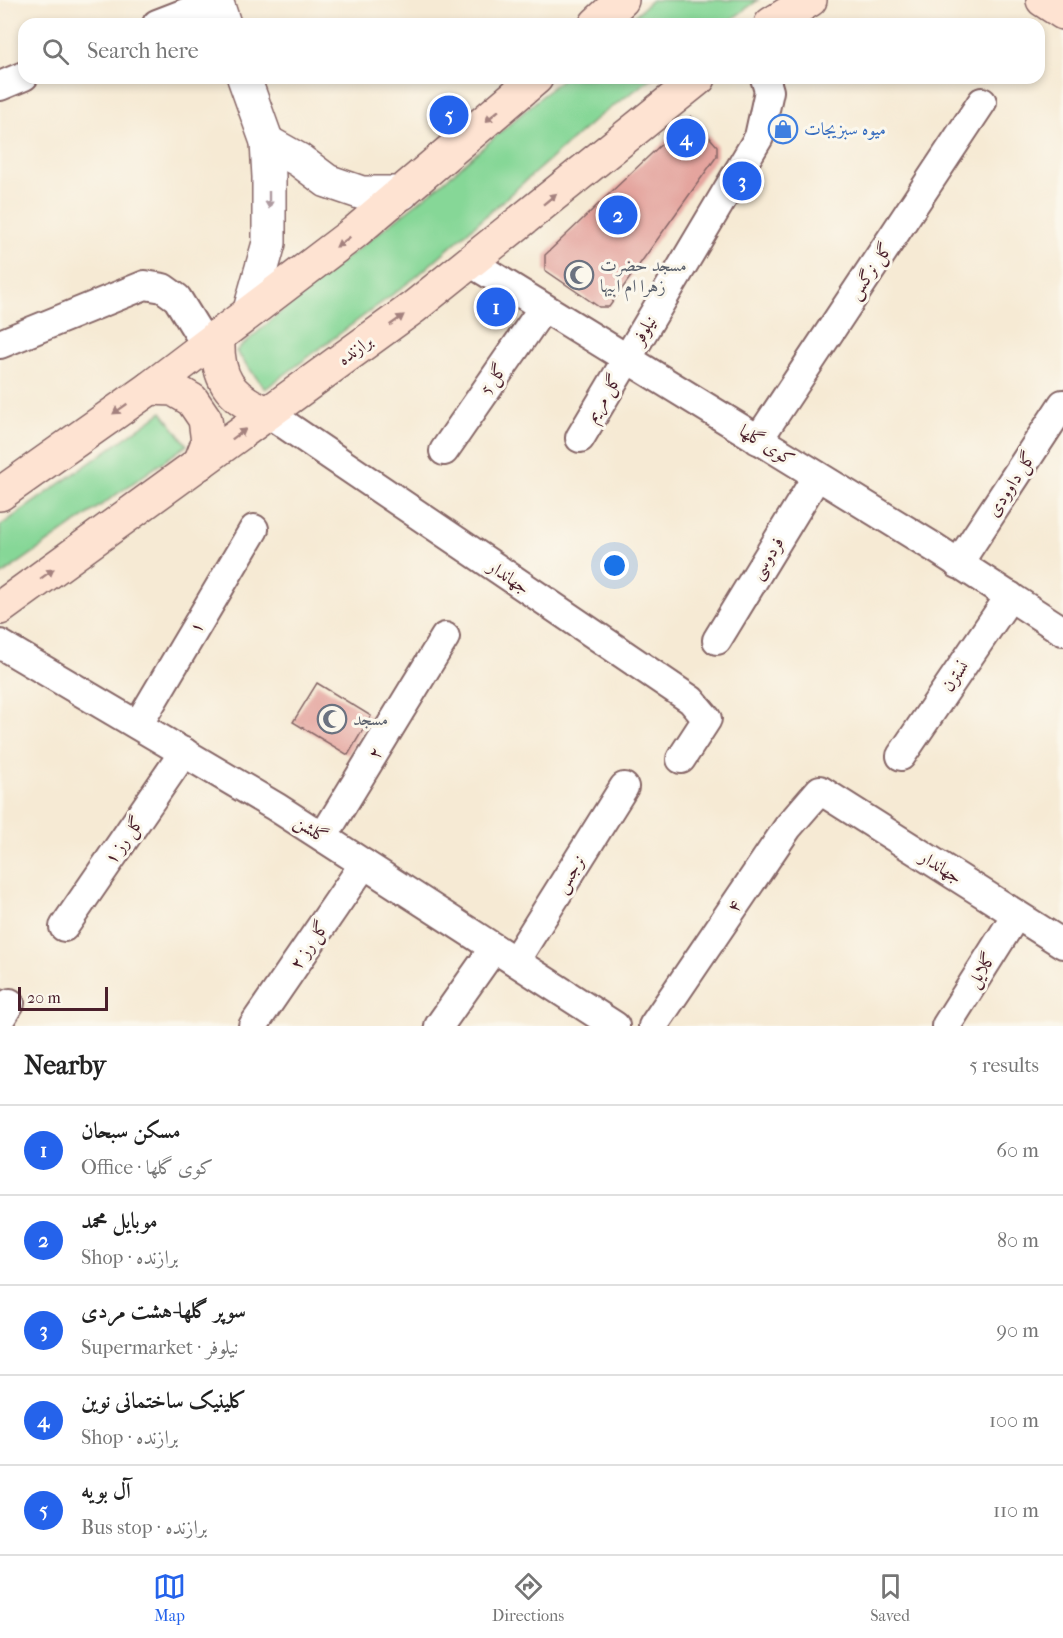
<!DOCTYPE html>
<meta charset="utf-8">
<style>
body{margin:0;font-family:"IM FELL French Canon",Amiri,serif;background:#f6f6f6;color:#222}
.scale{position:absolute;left:18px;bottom:15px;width:90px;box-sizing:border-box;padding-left:6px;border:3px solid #4a1f2b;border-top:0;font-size:16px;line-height:21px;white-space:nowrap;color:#4a1f2b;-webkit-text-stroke:4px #fbf7ec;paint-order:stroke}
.you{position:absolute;left:615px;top:566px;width:21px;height:21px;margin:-15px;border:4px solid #fff;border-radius:50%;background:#1a73e8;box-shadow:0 0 0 9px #1a73e833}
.badge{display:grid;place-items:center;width:39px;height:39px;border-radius:50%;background:#2563eb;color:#fff;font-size:20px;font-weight:700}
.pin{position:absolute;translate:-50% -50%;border:3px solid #fff;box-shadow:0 2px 6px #0006}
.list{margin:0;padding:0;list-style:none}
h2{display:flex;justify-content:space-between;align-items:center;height:78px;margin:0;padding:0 24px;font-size:26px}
h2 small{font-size:20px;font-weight:400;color:#767676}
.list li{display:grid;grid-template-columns:39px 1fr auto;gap:18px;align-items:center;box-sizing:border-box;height:90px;padding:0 24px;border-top:2px solid #e0e0e0}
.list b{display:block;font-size:22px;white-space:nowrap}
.list p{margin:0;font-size:20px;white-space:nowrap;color:#767676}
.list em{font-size:20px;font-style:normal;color:#767676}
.icon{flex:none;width:33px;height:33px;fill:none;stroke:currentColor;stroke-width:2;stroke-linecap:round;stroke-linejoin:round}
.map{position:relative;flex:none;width:1063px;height:1026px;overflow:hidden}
.search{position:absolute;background:#fff;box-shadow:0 3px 9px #0003;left:18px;right:18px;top:18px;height:66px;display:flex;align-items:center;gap:15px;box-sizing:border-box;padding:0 21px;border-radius:18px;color:#767676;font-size:22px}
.sheet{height:528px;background:#fff}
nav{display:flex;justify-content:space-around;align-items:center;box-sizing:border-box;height:84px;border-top:2px solid #e0e0e0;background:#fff;font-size:16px;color:#767676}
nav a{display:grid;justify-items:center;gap:3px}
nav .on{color:#2563eb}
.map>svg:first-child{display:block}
</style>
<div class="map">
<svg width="1063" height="1026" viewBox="0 0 1063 1026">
<rect width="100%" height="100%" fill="#fbf7ec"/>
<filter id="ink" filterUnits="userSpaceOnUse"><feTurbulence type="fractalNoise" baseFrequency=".0167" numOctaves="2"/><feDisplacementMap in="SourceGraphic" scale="12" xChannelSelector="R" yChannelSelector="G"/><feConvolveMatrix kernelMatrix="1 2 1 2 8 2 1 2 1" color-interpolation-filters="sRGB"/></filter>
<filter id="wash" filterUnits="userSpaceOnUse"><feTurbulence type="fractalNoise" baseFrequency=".008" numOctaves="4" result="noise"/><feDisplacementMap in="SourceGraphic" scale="24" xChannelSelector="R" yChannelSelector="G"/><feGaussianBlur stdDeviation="1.35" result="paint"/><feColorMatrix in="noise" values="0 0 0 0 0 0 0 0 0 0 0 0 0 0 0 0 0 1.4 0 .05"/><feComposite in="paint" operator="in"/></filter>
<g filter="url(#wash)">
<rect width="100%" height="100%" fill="#f6ead4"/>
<g fill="#86d797" stroke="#687b61" stroke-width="1.5">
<path d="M 652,0 L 758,0 L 725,24 L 625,24 Z"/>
<path d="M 563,78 L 652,78 L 598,117 L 416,277 L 265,389 L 236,351 L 312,285 L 436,188 Z"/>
<path d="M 162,412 L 187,445 L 0,576 L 0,526 Z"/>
</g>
<g id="blocks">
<g fill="#e4a49e">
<path d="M 691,116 L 717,146 L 717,156 L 609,307 L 599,307 L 545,270 L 545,255 Z"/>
<path d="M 317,683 L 371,716 L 348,755 L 293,722 Z"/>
</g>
</g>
</g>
<g filter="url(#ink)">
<use href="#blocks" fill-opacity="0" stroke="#866666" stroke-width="1.5"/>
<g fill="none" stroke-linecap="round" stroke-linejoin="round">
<g stroke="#866666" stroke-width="32">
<g id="minor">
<path d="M 157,24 L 219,0"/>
<path d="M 0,86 L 24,76"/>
<path d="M 470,262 L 935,548 L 1063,631"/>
<path d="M 0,344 L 145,285 L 163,288 L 177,298 L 206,345"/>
<path d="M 268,413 L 691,700 L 707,719 L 681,759"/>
<path d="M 580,438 L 759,137 L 769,91 L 765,78"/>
<path d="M 758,440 L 982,102"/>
<path d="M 444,451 L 543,308"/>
<path d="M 958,564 L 1063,404"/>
<path d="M 717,640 L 817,476"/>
<path d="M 0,644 L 276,807 L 615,1026"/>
<path d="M 138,725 L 254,529"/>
<path d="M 901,756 L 1010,596"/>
<path d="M 323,837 L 445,637"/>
<path d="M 64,927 L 184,752"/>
<path d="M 515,961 L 624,787"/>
<path d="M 0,1019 L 10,1003"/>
<path d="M 253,1026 L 364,864"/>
<path d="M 439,1026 L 494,948"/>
<path d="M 653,1026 L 788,827 L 820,790 L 1063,944"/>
<path d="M 946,1026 L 1016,915"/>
</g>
</g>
<g stroke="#866666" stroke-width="36">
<g id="tertiary">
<path d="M 216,0 L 224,24"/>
<path d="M 244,78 L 267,142 L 269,177 L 269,243 L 250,310"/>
<path d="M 267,142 L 299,160 L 327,181 L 362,193 L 402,193"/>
</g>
</g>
<g stroke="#866666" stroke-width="36">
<g id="secondary">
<path d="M 1043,0 L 1063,13"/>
<path d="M 596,24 L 622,0"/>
<path d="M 771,24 L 810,0"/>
<path d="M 218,335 C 216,377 228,398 268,413"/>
<path d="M 150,388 L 173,389 L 192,400 L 205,419 L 208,442 L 200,463"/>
<path d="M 0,494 L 150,388 L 355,232 L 536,78"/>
<path d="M 0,608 L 414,307 L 699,78"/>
</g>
</g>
<use href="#minor" stroke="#fff" stroke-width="28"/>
<use href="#tertiary" stroke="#fff" stroke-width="33"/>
<use href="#secondary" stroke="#fee3d2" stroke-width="33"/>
</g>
<defs><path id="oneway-solid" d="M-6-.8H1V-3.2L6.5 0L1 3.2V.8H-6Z" transform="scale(1.5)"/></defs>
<g fill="#a4817e">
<use href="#oneway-solid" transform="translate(492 116) rotate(140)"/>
<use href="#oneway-solid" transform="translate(550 199) rotate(-39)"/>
<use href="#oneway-solid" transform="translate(343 242) rotate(144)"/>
<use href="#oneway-solid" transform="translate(397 320) rotate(-36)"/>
<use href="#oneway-solid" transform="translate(120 409) rotate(145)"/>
<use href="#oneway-solid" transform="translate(239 434) rotate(-37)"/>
<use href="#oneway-solid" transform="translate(47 574) rotate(-36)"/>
</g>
<use fill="#ae9aa0" href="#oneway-solid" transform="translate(269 200) rotate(90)"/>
</g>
<defs>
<g id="shop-ring" transform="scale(1.5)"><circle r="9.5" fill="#fbf7ec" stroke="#3f7fe0" stroke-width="1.5"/><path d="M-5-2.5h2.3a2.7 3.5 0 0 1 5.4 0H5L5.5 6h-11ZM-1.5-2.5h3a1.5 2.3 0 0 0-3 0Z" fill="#3f7fe0"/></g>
<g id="mosque-ring" transform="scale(1.5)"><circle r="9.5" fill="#fbf7ec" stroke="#6b7280" stroke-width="1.5"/><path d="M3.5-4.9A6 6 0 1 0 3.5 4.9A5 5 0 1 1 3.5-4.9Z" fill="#6b7280"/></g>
</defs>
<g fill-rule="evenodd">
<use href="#shop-ring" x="783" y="129"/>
<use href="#mosque-ring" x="579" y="275"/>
<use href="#mosque-ring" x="332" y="719"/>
</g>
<g text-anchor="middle" stroke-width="6" stroke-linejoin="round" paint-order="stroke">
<g font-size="18" fill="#366cbe" stroke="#fbf7ec" text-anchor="start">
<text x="804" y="135">میوه سبزیجات</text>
</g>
<g font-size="18" fill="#5b616d" stroke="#fbf7ec" text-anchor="start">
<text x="600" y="271">مسجد حضرت<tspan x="600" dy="21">زهرا ام ابیها</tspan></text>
<text x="353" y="725">مسجد</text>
</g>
<g font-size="18" fill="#4a1f2b" stroke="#fbf7ec">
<text transform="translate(870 271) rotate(-56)" y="6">گل نرگس</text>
<text transform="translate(644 330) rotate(-59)" y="6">نیلوفر</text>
<text transform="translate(355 350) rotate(-36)" y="6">برازنده</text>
<text transform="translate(493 379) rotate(-55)" y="6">گل 5</text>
<text transform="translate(603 398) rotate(-59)" y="6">گل مریم</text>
<text transform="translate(767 445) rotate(32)" y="6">کوی گلها</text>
<text transform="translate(1011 484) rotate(-57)" y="6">گل داوودی</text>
<text transform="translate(767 558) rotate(-58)" y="6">فردوسی</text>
<text transform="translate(509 577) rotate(34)" y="6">جهاندار</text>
<text transform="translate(196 627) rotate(-59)" y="6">۱</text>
<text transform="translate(955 676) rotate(-56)" y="6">نسترن</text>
<text transform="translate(375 753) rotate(-59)" y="6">۲</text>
<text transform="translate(311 829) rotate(33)" y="6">گلشن</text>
<text transform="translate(124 840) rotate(-55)" y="6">گل رز ۱</text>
<text transform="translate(941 867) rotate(32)" y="6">جهاندار</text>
<text transform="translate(570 874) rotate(-58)" y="6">نرجس</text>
<text transform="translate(734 906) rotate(-56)" y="6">۴</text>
<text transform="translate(309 945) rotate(-56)" y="6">گل رز ۲</text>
<text transform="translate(981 970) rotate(-58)" y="6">گلایل</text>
</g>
</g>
</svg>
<div class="scale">20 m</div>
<div class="you"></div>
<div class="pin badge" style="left:496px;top:307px">1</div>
<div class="pin badge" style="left:618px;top:215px">2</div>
<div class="pin badge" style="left:742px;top:181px">3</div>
<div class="pin badge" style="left:686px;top:138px">4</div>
<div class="pin badge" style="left:449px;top:115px">5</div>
<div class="search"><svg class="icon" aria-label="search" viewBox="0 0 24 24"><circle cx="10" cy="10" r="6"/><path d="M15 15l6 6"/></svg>Search here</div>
</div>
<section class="sheet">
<h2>Nearby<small>5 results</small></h2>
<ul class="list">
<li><span class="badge">1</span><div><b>مسکن سبحان</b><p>Office · کوی گلها</p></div><em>60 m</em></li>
<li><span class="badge">2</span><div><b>موبایل محمد</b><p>Shop · برازنده</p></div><em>80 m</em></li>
<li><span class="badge">3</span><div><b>سوپر گلها-هشت مردی</b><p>Supermarket · نیلوفر</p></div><em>90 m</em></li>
<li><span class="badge">4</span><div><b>کلینیک ساختمانی نوین</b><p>Shop · برازنده</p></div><em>100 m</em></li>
<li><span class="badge">5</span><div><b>آل بویه</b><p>Bus stop · برازنده</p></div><em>110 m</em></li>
</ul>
</section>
<nav>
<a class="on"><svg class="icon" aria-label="map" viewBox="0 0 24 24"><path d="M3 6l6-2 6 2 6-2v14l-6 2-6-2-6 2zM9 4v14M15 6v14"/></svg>Map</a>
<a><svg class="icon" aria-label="directions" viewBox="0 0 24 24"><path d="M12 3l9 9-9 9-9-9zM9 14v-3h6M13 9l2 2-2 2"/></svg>Directions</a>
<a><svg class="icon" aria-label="saved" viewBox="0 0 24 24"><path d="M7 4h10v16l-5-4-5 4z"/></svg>Saved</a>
</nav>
